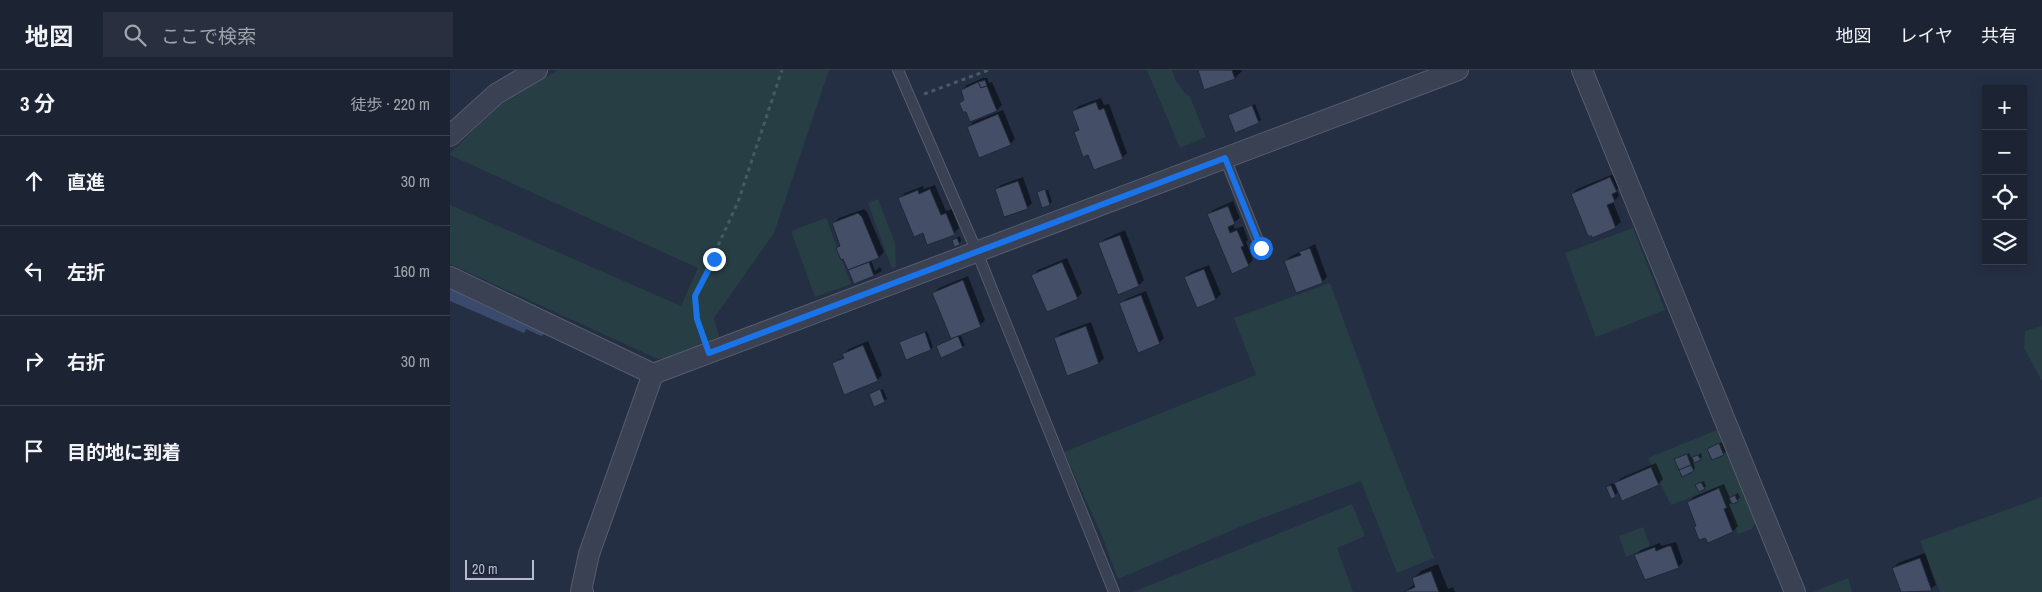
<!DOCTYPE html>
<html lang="ja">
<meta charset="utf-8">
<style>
body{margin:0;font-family:"Archivo Narrow","Noto Sans JP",sans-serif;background:#292f3f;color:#f1f3f6}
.controls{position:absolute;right:15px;top:15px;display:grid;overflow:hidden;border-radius:0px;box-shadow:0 2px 12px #0003}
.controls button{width:45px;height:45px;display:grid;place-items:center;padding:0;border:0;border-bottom:1px solid #3a404e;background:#1c2333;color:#f1f3f6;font:25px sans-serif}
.scale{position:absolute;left:15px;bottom:12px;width:69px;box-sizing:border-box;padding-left:5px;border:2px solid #b7bdcd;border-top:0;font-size:14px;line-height:18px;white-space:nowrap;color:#b7bdcd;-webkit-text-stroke:4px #1e2638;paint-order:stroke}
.stop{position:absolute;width:15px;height:15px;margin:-11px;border:4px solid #1a73e8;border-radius:50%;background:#fff}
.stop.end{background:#1a73e8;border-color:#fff;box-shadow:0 1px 5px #0008}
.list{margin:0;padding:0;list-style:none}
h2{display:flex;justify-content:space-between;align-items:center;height:65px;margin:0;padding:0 20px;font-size:21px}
h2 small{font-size:16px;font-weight:400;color:#a0a4ac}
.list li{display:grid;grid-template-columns:32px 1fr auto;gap:15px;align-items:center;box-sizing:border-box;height:90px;padding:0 20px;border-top:1px solid #3a404e}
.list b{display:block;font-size:19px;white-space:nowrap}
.list em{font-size:16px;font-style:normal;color:#a0a4ac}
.icon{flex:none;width:28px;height:28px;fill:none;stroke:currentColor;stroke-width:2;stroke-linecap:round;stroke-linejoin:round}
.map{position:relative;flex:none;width:1592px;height:522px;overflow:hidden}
header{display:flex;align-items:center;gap:30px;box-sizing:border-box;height:70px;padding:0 25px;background:#1c2333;border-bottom:1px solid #3a404e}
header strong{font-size:24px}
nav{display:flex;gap:28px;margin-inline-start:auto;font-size:18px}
.search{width:350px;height:45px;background:#292f3f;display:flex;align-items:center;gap:12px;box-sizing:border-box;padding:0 18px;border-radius:0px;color:#a0a4ac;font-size:19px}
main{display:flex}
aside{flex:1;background:#1c2333}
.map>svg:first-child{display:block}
</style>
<header>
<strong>地図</strong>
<div class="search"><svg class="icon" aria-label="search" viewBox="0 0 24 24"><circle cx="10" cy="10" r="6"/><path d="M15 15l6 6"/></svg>ここで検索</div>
<nav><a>地図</a><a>レイヤ</a><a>共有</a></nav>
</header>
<main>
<aside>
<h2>3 分<small>徒歩 · 220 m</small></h2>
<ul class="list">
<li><svg class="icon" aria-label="ahead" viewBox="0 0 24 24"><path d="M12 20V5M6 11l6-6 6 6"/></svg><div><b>直進</b></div><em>30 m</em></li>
<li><svg class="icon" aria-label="left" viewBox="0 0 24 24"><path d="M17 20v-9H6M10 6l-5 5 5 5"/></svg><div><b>左折</b></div><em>160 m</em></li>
<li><svg class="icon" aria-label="right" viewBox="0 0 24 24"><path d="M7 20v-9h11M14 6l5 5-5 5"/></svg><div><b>右折</b></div><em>30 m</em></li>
<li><svg class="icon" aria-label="arrive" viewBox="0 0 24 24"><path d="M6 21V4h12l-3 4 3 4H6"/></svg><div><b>目的地に到着</b></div></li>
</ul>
</aside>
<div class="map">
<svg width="1592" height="522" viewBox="0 0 1592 522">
<rect width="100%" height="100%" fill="#252f44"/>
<g fill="#273e44">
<path d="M 108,0 L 379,0 L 324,163 L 264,248 L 269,267 L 216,288 L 208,289 L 0,194 L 0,135 L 231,236 L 248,198 L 0,85 L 0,83 L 48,36 Z"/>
<path d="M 697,0 L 722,0 L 726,11 L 734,22 L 740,27 L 756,67 L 730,78 Z"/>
<path d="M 428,129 L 445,173 L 446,197 L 442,199 L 418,133 Z"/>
<path d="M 376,148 L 401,214 L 365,227 L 341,161 Z"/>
<path d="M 1183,158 L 1215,240 L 1146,267 L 1115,183 Z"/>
<path d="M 880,213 L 929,347 L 984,488 L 947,503 L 911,411 L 799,453 L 668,509 L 651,463 L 614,382 L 806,305 L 784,248 Z"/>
<path d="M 1592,256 L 1592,311 L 1574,278 L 1575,261 Z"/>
<path d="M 1267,360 L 1306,452 L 1302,459 L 1288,464 L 1269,416 L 1221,435 L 1198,388 Z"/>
<path d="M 1592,427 L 1592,522 L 1490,522 L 1470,471 Z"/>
<path d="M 902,434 L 915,466 L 887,478 L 903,522 L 683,522 Z"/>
<path d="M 1193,457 L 1200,476 L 1176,487 L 1169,466 Z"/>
<path d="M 1398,508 L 1402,522 L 1363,522 Z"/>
</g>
<path fill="#3a4a6d" d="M 0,215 L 82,250 L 74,263 L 0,231 Z"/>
<g fill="#0007" fill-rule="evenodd">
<path d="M 748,0 L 792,0 L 792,1 L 785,8 L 755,19 Z"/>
<path d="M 533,8 L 537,8 L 539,13 L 542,12 L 552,35 L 545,42 L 517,41 L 511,33 L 515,29 L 512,20 L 517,15 Z"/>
<path d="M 651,28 L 654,35 L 659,34 L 677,83 L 672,88 L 639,83 L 625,62 L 630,58 L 624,41 L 629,36 Z"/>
<path d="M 805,34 L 811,50 L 808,52 L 779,45 Z"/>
<path d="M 553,40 L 565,69 L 560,74 L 518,58 L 523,52 Z"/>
<path d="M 1166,103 L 1171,116 L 1167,120 L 1169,126 L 1163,132 L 1171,152 L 1165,157 L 1122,124 L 1127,119 Z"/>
<path d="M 573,107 L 582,133 L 577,138 L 546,120 L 551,115 Z"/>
<path d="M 485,115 L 496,141 L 502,139 L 509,158 L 504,163 L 473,162 L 450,128 L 455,123 L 473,116 L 474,119 Z"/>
<path d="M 598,120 L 602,132 L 599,134 L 590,122 Z"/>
<path d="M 783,131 L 790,148 L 783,153 L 785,159 L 793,156 L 798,170 L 796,172 L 803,190 L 798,195 L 758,145 L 763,140 Z"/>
<path d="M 414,139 L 417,142 L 434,182 L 429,187 L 421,190 L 425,201 L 430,197 L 432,201 L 424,205 L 400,201 L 403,197 L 387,178 L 390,175 L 384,153 L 389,148 Z"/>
<path d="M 675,160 L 694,210 L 689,215 L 649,174 L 655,169 Z"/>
<path d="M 510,166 L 511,171 L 509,173 L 503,170 Z"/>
<path d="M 865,174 L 877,207 L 872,212 L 835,192 L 840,187 Z"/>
<path d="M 617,188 L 632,223 L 627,228 L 583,205 L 588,200 Z"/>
<path d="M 759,195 L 771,224 L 766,229 L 736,207 L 741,202 Z"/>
<path d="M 518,206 L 535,250 L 530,255 L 510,264 L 515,275 L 512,277 L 487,276 L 502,268 L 484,223 L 489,218 Z"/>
<path d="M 696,221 L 714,268 L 709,273 L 671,234 L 676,229 Z"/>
<path d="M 641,252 L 654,288 L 649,293 L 605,268 L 611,263 Z"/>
<path d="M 477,261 L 483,277 L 481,279 L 451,272 Z"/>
<path d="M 418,271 L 432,305 L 427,310 L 383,294 L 395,286 L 394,284 L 399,279 ZM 400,285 L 387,292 L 387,290 Z"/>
<path d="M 433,319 L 437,329 L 425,335 L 421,324 Z"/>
<path d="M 1272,372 L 1276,382 L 1263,389 L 1258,379 Z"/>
<path d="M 1239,383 L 1242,389 L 1251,383 L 1252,387 L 1243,392 L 1245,398 L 1243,400 L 1226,390 Z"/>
<path d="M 1206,393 L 1213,409 L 1208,414 L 1169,422 L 1161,427 L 1157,418 L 1159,415 L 1163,413 L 1164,415 L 1171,408 Z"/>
<path d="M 1254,411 L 1256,416 L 1254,418 L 1249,413 Z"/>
<path d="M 1274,414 L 1280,428 L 1288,423 L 1290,428 L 1279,434 L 1288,456 L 1283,461 L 1258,472 L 1247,455 L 1239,432 L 1244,427 Z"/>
<path d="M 1226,472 L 1233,492 L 1228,497 L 1186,485 L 1191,480 L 1210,473 L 1211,476 Z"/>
<path d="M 1475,483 L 1486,515 L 1475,522 L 1452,522 L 1443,499 L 1448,493 Z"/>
<path d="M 988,494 L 998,519 L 1003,517 L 1005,522 L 955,522 L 965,514 L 963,509 L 971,501 Z"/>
</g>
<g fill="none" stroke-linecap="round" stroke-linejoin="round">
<path stroke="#3a4a6d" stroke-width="7" d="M 74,254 L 91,262"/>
</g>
<g fill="#444e66" stroke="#20283a">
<path d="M 748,0 L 782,0 L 785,9 L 754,20 Z"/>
<path d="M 535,10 L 537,16 L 531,18 L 528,12 Z"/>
<path d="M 528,12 L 531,18 L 537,16 L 547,41 L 520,52 L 516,42 L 513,42 L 509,33 L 514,30 L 511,20 Z"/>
<path d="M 646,32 L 649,40 L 654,38 L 673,89 L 644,100 L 638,85 L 633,87 L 624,62 L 629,60 L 622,41 Z"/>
<path d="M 802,35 L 809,53 L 785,63 L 778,45 Z"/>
<path d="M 548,44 L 561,75 L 529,88 L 517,57 Z"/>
<path d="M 1160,107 L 1167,122 L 1162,124 L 1165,132 L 1157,135 L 1166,158 L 1142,168 L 1142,166 L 1138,166 L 1121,124 Z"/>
<path d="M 568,111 L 578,139 L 554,147 L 545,119 Z"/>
<path d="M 480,119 L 491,145 L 496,143 L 505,165 L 477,175 L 473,163 L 464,167 L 448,128 L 468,120 L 469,124 Z"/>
<path d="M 595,119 L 600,135 L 592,138 L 587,122 Z"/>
<path d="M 778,136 L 785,154 L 778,157 L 780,163 L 787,160 L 794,176 L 791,177 L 799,196 L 782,204 L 757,144 Z"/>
<path d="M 408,143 L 412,147 L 429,188 L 398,200 L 393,189 L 391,190 L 386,178 L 390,176 L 382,153 Z"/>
<path d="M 670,165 L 689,216 L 668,225 L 648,173 Z"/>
<path d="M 507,168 L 510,175 L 504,177 L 502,170 Z"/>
<path d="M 860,178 L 873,213 L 846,223 L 834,191 L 851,185 L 849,182 Z"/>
<path d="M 419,192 L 424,206 L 404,214 L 398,200 Z"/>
<path d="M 612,192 L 628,229 L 597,242 L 581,205 Z"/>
<path d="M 754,199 L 766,230 L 747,238 L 734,207 Z"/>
<path d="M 513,210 L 531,257 L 501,269 L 482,223 Z"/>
<path d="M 691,225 L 710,274 L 688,283 L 669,233 Z"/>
<path d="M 636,256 L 649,294 L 617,306 L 604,268 Z"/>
<path d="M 475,262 L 481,280 L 456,290 L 449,272 Z"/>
<path d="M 508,266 L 513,278 L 491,288 L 486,276 Z"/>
<path d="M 413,275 L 428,311 L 394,325 L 382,293 L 394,288 L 392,284 Z"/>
<path d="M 430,319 L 435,332 L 424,337 L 419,324 Z"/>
<path d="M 1269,373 L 1274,385 L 1262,390 L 1257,379 Z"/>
<path d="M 1237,384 L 1241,395 L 1229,400 L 1224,389 Z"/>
<path d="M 1248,385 L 1251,390 L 1244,393 L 1242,387 Z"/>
<path d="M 1241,395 L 1244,401 L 1232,407 L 1229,400 Z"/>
<path d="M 1201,397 L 1209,415 L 1172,431 L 1164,413 Z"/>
<path d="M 1251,412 L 1255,419 L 1249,422 L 1245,415 Z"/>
<path d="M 1161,415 L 1166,427 L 1161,429 L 1156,417 Z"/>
<path d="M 1269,418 L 1277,438 L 1274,439 L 1283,462 L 1258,473 L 1255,468 L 1249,470 L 1244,457 L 1246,456 L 1237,432 Z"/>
<path d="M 1285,425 L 1288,432 L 1282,434 L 1279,428 Z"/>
<path d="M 1218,476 L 1221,476 L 1229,498 L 1195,510 L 1184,485 L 1205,477 L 1206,481 Z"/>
<path d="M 1470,488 L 1482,521 L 1451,522 L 1442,498 Z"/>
<path d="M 981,501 L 989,522 L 954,522 L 965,517 L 962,508 Z"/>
</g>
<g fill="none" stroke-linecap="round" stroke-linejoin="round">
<g stroke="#555c6d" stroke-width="12">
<g id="service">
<path d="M 448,0 L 527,182 L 664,522"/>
<path d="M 775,88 L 811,178"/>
</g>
</g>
<g stroke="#555c6d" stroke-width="22">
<g id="minor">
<path d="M 1132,0 L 1345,522"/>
<path d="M 0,66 L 46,24 L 87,0"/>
<path d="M 0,207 L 203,304 L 1008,0"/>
<path d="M 133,522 L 131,521 L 139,484 L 203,304"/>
</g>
</g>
<g stroke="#465b61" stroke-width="3" stroke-dasharray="4 4" stroke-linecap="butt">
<path d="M 474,24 L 539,0"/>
<path d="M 253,265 L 247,249 L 245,226 L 288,132 L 332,0"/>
</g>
<use href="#service" stroke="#3a4153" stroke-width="10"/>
<use href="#minor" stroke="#3a4153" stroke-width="20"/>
</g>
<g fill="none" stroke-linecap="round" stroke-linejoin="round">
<path stroke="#1a73e8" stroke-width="6" d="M 264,189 L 245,226 L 247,249 L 259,283 L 775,88 L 811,178"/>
</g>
</svg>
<div class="controls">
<button>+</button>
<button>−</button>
<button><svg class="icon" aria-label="locate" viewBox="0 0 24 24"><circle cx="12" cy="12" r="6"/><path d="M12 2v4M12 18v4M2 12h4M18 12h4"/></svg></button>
<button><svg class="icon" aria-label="layers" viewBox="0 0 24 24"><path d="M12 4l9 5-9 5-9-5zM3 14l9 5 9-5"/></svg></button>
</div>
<div class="scale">20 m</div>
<div class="stop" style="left:811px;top:178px"></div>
<div class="stop end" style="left:264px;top:189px"></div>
</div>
</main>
